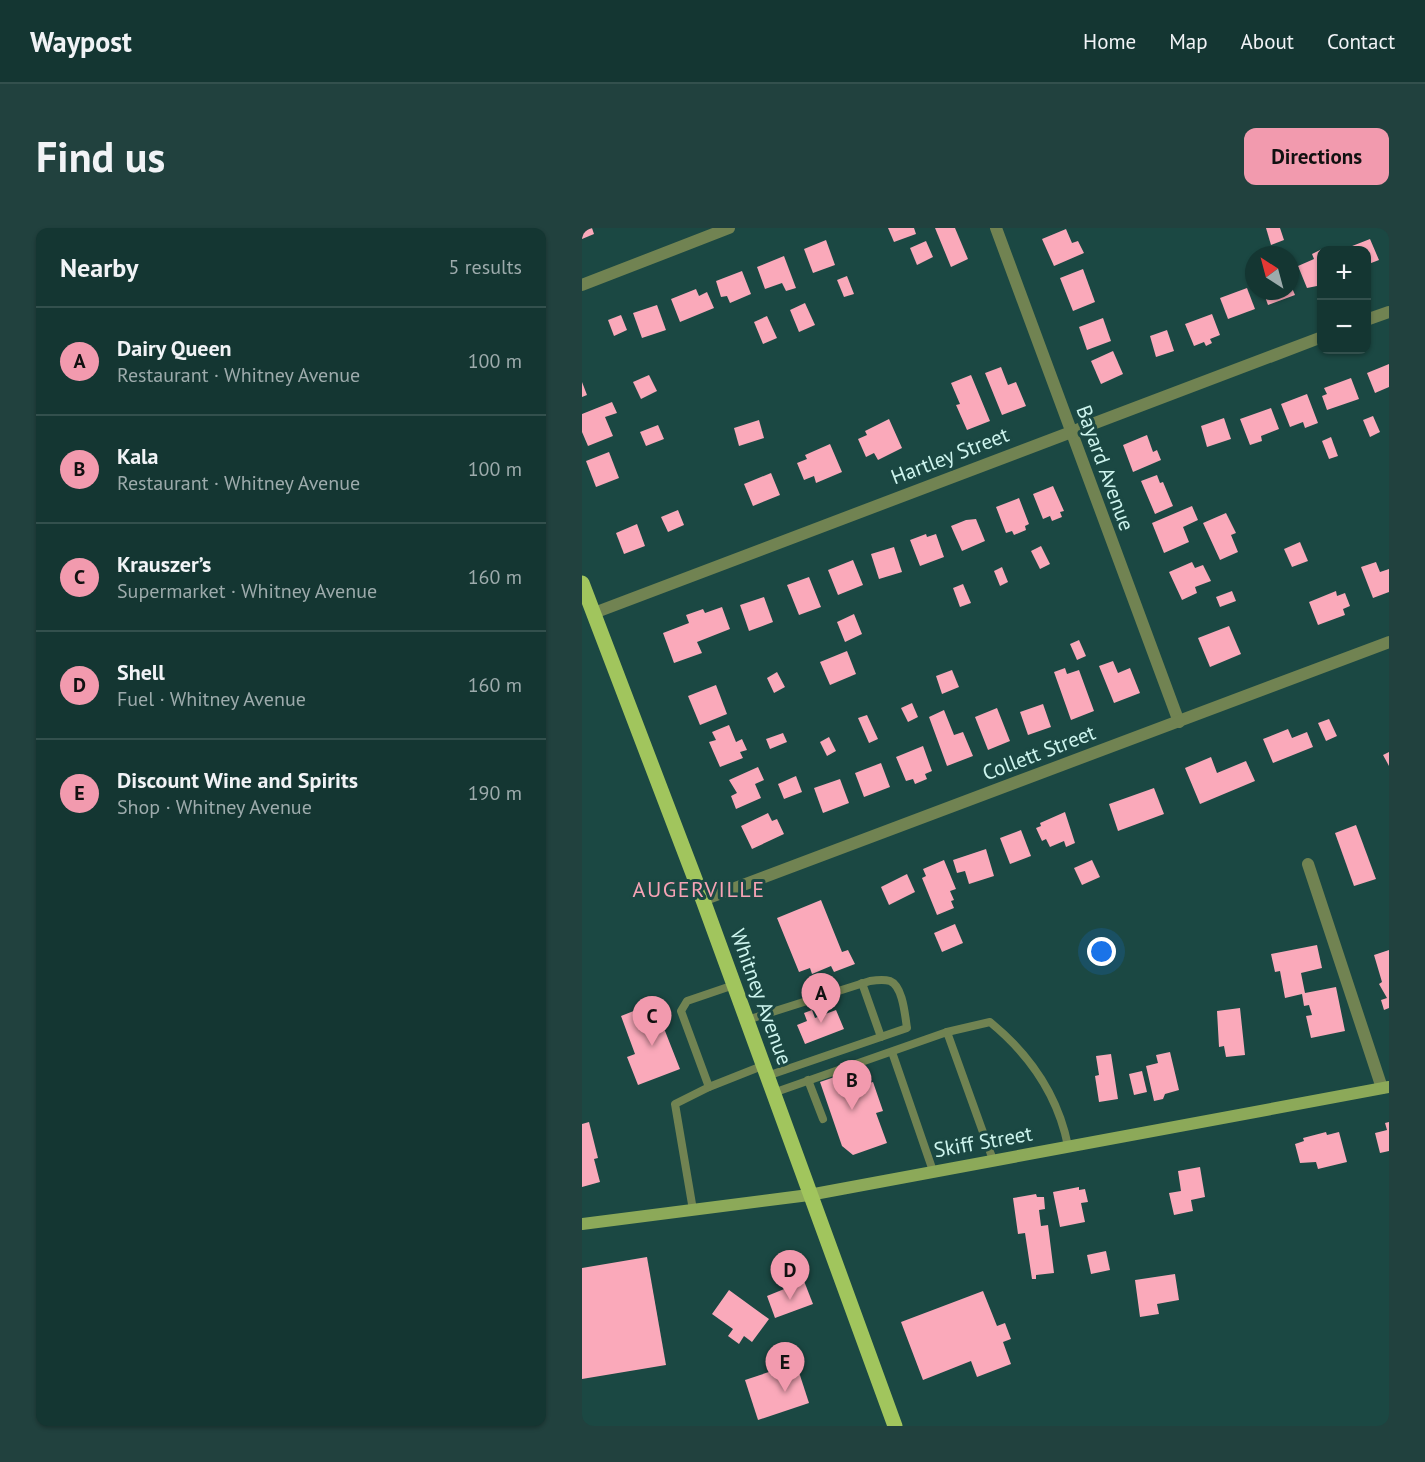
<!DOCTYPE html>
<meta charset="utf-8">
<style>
body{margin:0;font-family:"PT Sans",sans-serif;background:#21413e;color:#f1f3f6}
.controls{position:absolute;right:18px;top:18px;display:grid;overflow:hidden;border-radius:12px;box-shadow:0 2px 4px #0004}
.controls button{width:54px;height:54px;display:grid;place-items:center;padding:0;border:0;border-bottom:2px solid #33504d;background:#143632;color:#f1f3f6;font:30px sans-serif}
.compass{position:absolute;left:663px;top:18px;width:54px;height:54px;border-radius:50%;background:#143632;box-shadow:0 2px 4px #0004;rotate:324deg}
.you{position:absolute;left:520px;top:724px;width:21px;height:21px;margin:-15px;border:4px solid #fff;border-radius:50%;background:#1a73e8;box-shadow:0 0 0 9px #1a73e833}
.badge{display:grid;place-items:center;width:39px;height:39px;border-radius:50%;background:#f29aae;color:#111;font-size:20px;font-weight:700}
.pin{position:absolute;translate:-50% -50px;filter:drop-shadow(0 2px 3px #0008)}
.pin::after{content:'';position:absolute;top:32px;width:21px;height:18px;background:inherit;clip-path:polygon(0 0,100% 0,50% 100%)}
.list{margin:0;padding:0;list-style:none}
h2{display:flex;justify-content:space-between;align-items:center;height:78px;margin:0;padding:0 24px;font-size:26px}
h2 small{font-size:20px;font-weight:400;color:#9dabac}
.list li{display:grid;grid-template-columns:39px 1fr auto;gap:18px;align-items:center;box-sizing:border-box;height:108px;padding:0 24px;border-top:2px solid #33504d}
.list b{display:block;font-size:22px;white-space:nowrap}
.list p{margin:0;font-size:20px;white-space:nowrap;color:#9dabac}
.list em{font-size:20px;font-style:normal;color:#9dabac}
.map{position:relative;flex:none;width:807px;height:1198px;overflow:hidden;border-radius:12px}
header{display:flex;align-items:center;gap:36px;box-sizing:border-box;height:84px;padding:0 30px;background:#143632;border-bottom:2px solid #33504d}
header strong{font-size:28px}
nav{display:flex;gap:33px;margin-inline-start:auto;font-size:21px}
.intro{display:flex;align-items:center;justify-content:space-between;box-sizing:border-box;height:144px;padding:0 36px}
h1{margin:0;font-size:42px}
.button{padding:15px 27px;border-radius:12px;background:#f29aae;color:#111;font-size:21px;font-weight:700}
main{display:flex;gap:36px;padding:0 36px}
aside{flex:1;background:#143632;border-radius:12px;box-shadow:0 2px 4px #0004}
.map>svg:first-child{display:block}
</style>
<header>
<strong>Waypost</strong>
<nav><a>Home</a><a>Map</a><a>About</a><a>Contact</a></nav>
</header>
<div class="intro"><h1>Find us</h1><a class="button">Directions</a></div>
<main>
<aside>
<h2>Nearby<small>5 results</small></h2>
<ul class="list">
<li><span class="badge">A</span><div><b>Dairy Queen</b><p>Restaurant · Whitney Avenue</p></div><em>100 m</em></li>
<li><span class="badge">B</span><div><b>Kala</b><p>Restaurant · Whitney Avenue</p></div><em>100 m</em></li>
<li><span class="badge">C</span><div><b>Krauszer’s</b><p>Supermarket · Whitney Avenue</p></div><em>160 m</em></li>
<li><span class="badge">D</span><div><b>Shell</b><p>Fuel · Whitney Avenue</p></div><em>160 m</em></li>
<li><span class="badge">E</span><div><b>Discount Wine and Spirits</b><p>Shop · Whitney Avenue</p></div><em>190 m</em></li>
</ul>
</aside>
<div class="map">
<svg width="807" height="1198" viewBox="0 0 807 1198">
<rect width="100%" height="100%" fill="#1b4843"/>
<g fill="#faa9ba">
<path d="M 0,0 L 10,0 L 12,6 L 0,11 Z"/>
<path d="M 306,0 L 332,0 L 334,6 L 312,14 Z"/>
<path d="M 353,0 L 373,0 L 386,31 L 369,39 Z"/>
<path d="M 684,0 L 698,0 L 702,12 L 689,17 Z"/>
<path d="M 484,1 L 490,15 L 496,13 L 502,25 L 472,38 L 460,11 Z"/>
<path d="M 788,11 L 797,32 L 784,37 L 784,22 L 760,22 Z"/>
<path d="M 244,12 L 253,37 L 231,45 L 222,21 Z"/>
<path d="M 344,13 L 351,29 L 335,37 L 328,20 Z"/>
<path d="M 740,21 L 740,57 L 725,60 L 716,38 L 732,31 L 730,26 Z"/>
<path d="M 202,28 L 214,60 L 204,63 L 200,55 L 183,61 L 175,39 Z"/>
<path d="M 501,41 L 513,74 L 491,83 L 478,50 Z"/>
<path d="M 160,43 L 169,66 L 148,75 L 145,68 L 139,69 L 134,53 Z"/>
<path d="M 265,48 L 272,66 L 262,69 L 255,52 Z"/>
<path d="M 708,55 L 713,67 L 686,77 L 681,63 L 708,63 Z"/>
<path d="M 665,60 L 673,81 L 646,91 L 638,70 Z"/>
<path d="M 114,61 L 117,68 L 125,64 L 132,80 L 98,94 L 89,71 Z"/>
<path d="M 223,75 L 233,97 L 217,104 L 208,82 Z"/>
<path d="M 75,77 L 84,102 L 60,110 L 51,85 Z"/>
<path d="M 630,86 L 638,107 L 628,111 L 630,115 L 624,118 L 622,114 L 612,118 L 603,96 Z"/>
<path d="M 39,87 L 45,102 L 32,108 L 26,92 Z"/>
<path d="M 185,88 L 195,110 L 181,116 L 172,94 Z"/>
<path d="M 521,90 L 529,113 L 505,122 L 497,99 Z"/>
<path d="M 585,102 L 592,123 L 574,129 L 568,108 Z"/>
<path d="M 531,123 L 541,146 L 519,156 L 509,133 Z"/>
<path d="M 807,136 L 807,159 L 793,165 L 785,145 Z"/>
<path d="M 419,139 L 426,157 L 434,154 L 444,178 L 420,187 L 403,145 Z"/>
<path d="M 67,147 L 75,163 L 59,171 L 51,154 Z"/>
<path d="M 389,147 L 408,193 L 385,202 L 374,177 L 378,176 L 369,155 Z"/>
<path d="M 769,150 L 777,171 L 745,182 L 740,168 L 745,166 L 742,160 Z"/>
<path d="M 0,154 L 5,167 L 0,169 Z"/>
<path d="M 725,166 L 736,195 L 723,200 L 721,194 L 708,199 L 699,176 Z"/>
<path d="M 30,174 L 35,185 L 23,189 L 31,208 L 6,218 L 0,204 L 0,186 Z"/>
<path d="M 689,180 L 697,201 L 679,208 L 680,213 L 668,217 L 658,191 Z"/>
<path d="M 791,188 L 798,204 L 788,209 L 781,192 Z"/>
<path d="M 642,190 L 649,211 L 625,219 L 619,198 Z"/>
<path d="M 307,191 L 320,220 L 296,232 L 292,225 L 284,229 L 276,211 L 285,207 L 283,203 Z"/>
<path d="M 177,192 L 182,210 L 157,218 L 152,200 Z"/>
<path d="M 76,197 L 82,211 L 64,218 L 58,204 Z"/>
<path d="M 565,207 L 571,224 L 575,222 L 579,232 L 551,244 L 541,217 Z"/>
<path d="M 749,209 L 756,228 L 747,231 L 740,213 Z"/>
<path d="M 248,216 L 260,244 L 234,255 L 232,248 L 222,252 L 215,235 L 225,231 L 223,227 Z"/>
<path d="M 27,224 L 37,250 L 14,259 L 4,233 Z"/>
<path d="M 189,245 L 198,267 L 171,278 L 162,256 Z"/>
<path d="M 575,247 L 578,255 L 581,254 L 591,278 L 573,286 L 559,253 Z"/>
<path d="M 471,258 L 482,283 L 478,284 L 480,289 L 470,293 L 468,288 L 461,291 L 451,266 Z"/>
<path d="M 437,270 L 447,296 L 443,298 L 444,302 L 432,307 L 430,303 L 424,305 L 414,279 Z"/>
<path d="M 610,278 L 616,292 L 601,299 L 607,314 L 582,325 L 570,295 Z"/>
<path d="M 96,282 L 102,297 L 86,304 L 79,289 Z"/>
<path d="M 644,285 L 654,305 L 649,307 L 656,324 L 638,332 L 621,295 Z"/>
<path d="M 394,291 L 403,313 L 380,323 L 369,298 L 384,292 Z"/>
<path d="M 55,296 L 63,318 L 42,326 L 34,305 Z"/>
<path d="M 344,306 L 345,309 L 354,306 L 362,329 L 338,338 L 328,312 Z"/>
<path d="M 718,314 L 726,333 L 710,339 L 702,321 Z"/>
<path d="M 459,318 L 468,336 L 458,341 L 449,323 Z"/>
<path d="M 312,319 L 320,344 L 297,351 L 289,326 Z"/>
<path d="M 271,332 L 281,357 L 256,367 L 246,342 Z"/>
<path d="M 610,334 L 613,340 L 621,337 L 629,353 L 613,359 L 615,365 L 600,372 L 587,344 Z"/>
<path d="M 794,334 L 798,344 L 807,341 L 807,364 L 791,370 L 779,339 Z"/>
<path d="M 420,339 L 426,354 L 418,358 L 412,343 Z"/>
<path d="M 227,349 L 239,379 L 217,387 L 205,357 Z"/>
<path d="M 381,356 L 389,375 L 378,379 L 371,360 Z"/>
<path d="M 650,363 L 654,373 L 638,379 L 634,369 Z"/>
<path d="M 754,363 L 755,368 L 763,365 L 768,378 L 761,381 L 763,387 L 736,397 L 727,374 Z"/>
<path d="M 182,369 L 191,394 L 167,403 L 158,377 Z"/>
<path d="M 140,379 L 148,401 L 115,414 L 120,425 L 92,435 L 81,405 L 107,395 L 104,387 L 121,381 L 123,385 Z"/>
<path d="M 272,386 L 280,406 L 263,414 L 255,394 Z"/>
<path d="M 647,398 L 659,426 L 628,439 L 616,410 Z"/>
<path d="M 497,412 L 504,428 L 495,432 L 488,416 Z"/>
<path d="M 265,423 L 274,446 L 248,457 L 238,434 Z"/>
<path d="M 531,433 L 536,445 L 548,440 L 558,465 L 532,475 L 517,438 Z"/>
<path d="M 483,440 L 485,446 L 497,442 L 512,483 L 489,492 L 472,444 Z"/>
<path d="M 370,442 L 377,459 L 360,466 L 354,448 Z"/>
<path d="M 195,444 L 203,459 L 192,465 L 185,450 Z"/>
<path d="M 134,457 L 145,486 L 118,497 L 106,468 Z"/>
<path d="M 330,475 L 336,489 L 326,494 L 319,480 Z"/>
<path d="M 461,476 L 469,499 L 446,507 L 438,484 Z"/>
<path d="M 415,480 L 428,513 L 406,522 L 393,489 Z"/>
<path d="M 362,482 L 372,507 L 381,504 L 391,528 L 365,538 L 347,489 Z"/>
<path d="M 285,487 L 296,511 L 287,515 L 276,490 Z"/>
<path d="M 747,491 L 755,508 L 744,513 L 736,495 Z"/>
<path d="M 147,497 L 154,514 L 160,511 L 165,522 L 158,524 L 161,530 L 138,539 L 127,514 L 134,512 L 130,504 Z"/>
<path d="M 706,501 L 710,510 L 725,504 L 731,519 L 691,535 L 681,511 Z"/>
<path d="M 201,505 L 205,514 L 188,521 L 184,511 Z"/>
<path d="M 247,509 L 254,523 L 245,528 L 238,514 Z"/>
<path d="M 341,518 L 350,543 L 343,546 L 345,551 L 333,556 L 331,551 L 324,553 L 314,529 Z"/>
<path d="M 807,524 L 807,538 L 801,527 Z"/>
<path d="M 629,529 L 635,545 L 664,533 L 673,553 L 618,576 L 603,540 Z"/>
<path d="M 299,535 L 308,559 L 282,569 L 273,545 Z"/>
<path d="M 176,539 L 182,552 L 173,556 L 179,570 L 154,581 L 149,568 L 155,565 L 147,552 Z"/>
<path d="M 214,548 L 220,564 L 202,571 L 196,556 Z"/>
<path d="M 258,551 L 267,575 L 241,585 L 232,560 Z"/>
<path d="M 572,560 L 582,586 L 536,603 L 527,576 Z"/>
<path d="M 483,584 L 493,615 L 484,619 L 482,613 L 468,619 L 464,611 L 460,613 L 454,600 L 459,598 L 458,595 Z"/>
<path d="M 186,585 L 190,593 L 195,591 L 202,606 L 170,621 L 159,598 Z"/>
<path d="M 774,597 L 794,651 L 772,658 L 753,605 Z"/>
<path d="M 439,602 L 449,628 L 428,636 L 418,610 Z"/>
<path d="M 404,621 L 412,648 L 387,656 L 383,643 L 375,645 L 371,632 Z"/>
<path d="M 362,632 L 374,661 L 368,663 L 372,672 L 369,673 L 372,680 L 355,687 L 340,650 L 344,648 L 341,641 Z"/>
<path d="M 510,632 L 518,649 L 500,657 L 492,640 Z"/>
<path d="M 325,646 L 333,664 L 307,677 L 299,659 Z"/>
<path d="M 239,672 L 260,724 L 266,722 L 273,736 L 252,744 L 249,738 L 230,746 L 228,740 L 217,744 L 195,690 Z"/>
<path d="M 373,696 L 381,715 L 360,724 L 352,705 Z"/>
<path d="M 735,717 L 740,740 L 719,745 L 723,765 L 754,759 L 763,803 L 729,810 L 724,788 L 730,787 L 727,777 L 722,778 L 720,766 L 703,770 L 698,743 L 693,744 L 689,726 Z"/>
<path d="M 807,722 L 807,780 L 802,782 L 799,772 L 805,770 L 797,756 L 800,754 L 792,727 Z"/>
<path d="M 72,775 L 98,841 L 56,857 L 45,829 L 53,826 L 39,788 Z"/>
<path d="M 658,780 L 663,827 L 644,829 L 642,818 L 637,819 L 635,783 Z"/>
<path d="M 230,782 L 233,790 L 254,782 L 262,801 L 223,816 L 215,797 L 225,793 L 222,785 Z"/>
<path d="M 588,824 L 597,862 L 583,866 L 581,871 L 572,873 L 564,838 L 576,835 L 574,827 Z"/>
<path d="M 529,826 L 536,871 L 517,874 L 513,848 L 517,847 L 514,828 Z"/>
<path d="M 279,840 L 284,856 L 291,854 L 301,883 L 294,885 L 305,915 L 271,927 L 260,918 L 238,854 Z"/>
<path d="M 560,843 L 565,864 L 552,867 L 547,846 Z"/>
<path d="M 7,894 L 16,930 L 12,931 L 18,954 L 0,959 L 0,896 Z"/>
<path d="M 807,894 L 807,923 L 798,925 L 793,905 L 805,902 L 803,895 Z"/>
<path d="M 744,904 L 745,907 L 757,904 L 765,934 L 736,941 L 734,934 L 718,935 L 713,916 L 722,913 L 721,910 Z"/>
<path d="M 618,939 L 623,969 L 609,972 L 611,983 L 592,987 L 587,965 L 599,963 L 596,943 Z"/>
<path d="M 497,959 L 497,962 L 503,961 L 506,974 L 499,975 L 503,994 L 478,999 L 471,964 Z"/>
<path d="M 454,966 L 455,969 L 462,969 L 463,981 L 457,982 L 459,998 L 466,997 L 472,1045 L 454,1047 L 454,1051 L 450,1051 L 443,1005 L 436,1006 L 431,970 Z"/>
<path d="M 524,1023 L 528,1042 L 509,1046 L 505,1027 Z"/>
<path d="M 65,1029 L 84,1137 L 0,1151 L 0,1040 Z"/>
<path d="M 593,1046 L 597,1072 L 575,1076 L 577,1086 L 558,1089 L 553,1052 Z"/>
<path d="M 222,1053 L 231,1076 L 193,1090 L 185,1068 Z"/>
<path d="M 147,1062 L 187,1091 L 170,1114 L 162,1108 L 157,1116 L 146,1108 L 151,1101 L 130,1086 Z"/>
<path d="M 401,1063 L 415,1098 L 423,1095 L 429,1111 L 421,1114 L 429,1136 L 395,1149 L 389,1133 L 341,1152 L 319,1094 Z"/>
<path d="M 214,1135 L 227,1175 L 176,1192 L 163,1152 Z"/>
</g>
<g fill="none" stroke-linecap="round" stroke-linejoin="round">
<g stroke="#718352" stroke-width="8">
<path d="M 280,755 L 299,809"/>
<path d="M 165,792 L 288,753 C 294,752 302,751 308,753 C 321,758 323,788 325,800 L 185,848"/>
<path d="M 365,804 L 408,794 C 447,826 476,868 486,918"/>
<path d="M 310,824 L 351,943"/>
<path d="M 226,852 L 241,891"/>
<path d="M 127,859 L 180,838"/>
<path d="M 191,865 L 365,804 L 411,932"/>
<path d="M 111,982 L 93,876 L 127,859 L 99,783 L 105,773 L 152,757"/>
</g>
<g stroke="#718352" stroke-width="12">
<path d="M 414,0 L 597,494"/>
<path d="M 0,57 L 147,0"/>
<path d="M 784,92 L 807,84"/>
<path d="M 12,385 L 740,109"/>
<path d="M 726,636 L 800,860"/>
<path d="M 121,672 L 807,414"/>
</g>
<path stroke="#8ca959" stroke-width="12" d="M 0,996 L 227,967 L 807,859"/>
<path stroke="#a1c55d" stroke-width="15" d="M 0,355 L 121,672 L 313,1198"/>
</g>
<g text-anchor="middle" stroke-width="6" stroke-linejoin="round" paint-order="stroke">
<g font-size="21" fill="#cdf4ee" stroke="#1b4843">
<text transform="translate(368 228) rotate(-21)" y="7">Hartley Street</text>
<text transform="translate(523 240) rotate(70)" y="7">Bayard Avenue</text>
<text transform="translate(457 525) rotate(-21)" y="7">Collett Street</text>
<text transform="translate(179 769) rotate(70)" y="7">Whitney Avenue</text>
<text transform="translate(401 914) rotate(-10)" y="7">Skiff Street</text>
</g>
<g font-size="22" letter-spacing="1.5" fill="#f6a3b5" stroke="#1b4843">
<text x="117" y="669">AUGERVILLE</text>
</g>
</g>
</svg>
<div class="controls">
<button>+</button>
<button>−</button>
</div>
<svg class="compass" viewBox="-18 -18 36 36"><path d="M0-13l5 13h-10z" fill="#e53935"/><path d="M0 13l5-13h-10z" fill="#9dabac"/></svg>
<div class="you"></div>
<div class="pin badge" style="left:239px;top:795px">A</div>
<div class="pin badge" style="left:270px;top:882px">B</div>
<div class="pin badge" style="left:70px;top:818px">C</div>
<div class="pin badge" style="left:208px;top:1072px">D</div>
<div class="pin badge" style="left:203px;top:1164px">E</div>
</div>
</main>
